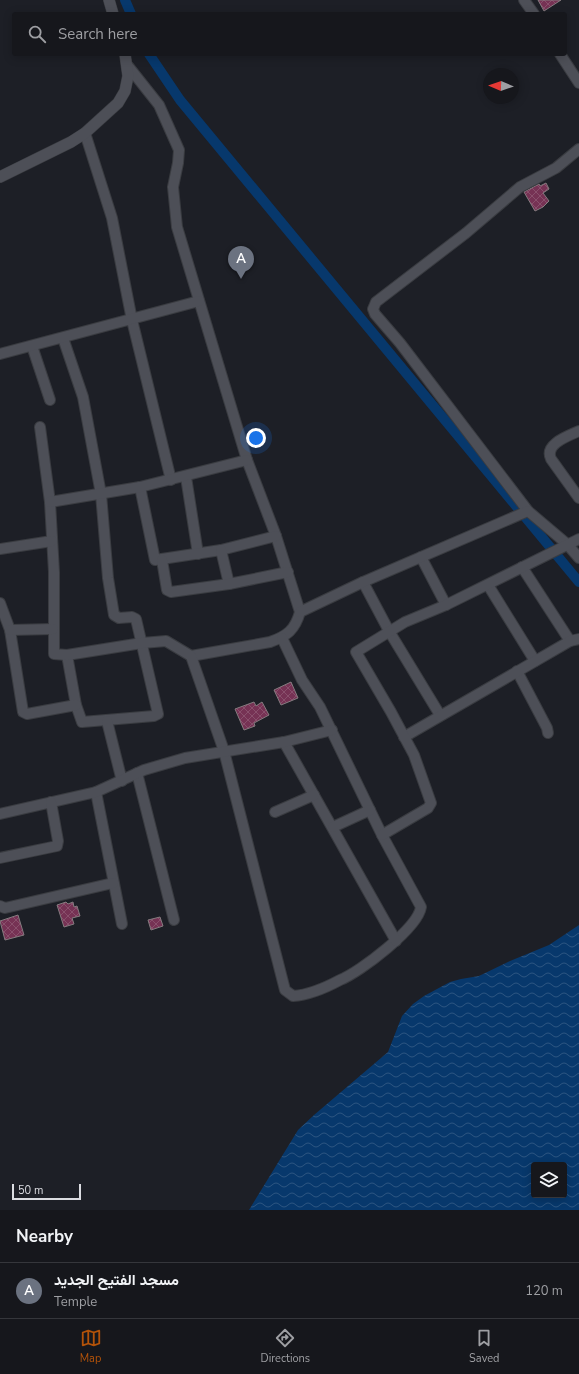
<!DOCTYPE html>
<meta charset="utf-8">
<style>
body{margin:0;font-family:"Nunito Sans",Vazirmatn,sans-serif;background:#232429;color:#f1f3f6}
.controls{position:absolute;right:12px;bottom:12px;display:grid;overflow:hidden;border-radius:4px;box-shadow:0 2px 10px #0003}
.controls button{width:36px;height:36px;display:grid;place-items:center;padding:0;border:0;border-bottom:1px solid #35363b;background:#16171c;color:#f1f3f6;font:20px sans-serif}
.compass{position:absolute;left:483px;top:68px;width:36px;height:36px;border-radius:50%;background:#16171c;box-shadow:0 2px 10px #0003;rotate:272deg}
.scale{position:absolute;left:12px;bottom:10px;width:69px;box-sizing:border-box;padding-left:4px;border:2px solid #dbdce1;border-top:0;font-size:11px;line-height:14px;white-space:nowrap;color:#dbdce1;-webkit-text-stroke:3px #1d1f26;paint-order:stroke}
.you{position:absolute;left:256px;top:438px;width:14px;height:14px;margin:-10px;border:3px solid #fff;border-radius:50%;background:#1a73e8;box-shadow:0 0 0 6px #1a73e833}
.badge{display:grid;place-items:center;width:26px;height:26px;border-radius:50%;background:#b45309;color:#fff;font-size:13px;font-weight:700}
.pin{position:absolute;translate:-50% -33px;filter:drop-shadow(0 1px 2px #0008)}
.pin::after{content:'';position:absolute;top:21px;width:14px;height:12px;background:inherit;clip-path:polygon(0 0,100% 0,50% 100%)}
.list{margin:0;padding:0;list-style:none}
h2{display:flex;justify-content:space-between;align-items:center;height:52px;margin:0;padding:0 16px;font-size:17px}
h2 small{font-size:13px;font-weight:400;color:#9e9fa3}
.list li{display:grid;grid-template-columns:26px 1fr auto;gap:12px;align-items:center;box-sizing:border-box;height:56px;padding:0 16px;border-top:1px solid #35363b}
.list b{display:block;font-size:15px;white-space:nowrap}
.list p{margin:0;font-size:13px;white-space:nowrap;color:#9e9fa3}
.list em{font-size:13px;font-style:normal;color:#9e9fa3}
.icon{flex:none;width:22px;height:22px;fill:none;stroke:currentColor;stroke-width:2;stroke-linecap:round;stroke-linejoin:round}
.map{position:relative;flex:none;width:579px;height:1210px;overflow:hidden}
.search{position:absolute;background:#16171c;box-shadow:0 2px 10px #0003;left:12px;right:12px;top:12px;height:44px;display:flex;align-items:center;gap:10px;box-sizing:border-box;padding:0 14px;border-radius:4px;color:#9e9fa3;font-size:15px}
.sheet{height:108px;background:#16171c}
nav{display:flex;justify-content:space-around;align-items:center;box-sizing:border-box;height:56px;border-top:1px solid #35363b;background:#16171c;font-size:11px;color:#9e9fa3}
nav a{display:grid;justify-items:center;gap:2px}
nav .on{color:#b45309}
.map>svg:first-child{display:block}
</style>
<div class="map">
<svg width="579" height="1210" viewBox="0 0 579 1210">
<defs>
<pattern id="water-waves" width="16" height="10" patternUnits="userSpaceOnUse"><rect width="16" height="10" fill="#07386c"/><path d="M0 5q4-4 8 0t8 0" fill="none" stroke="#2b5481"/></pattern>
<pattern id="building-cross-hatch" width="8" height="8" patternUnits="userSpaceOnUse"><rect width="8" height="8" fill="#763254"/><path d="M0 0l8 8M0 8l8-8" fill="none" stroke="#894f6c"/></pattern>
</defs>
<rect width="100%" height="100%" fill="#1d1f26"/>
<path fill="url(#water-waves)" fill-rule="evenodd" d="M 579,925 L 579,1210 L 249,1210 L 298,1130 L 314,1115 L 388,1052 L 402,1016 L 413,1004 L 424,996 L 450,982 L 461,979 L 479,976 L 510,961 L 549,945 ZM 534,1165 L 564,1165 L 564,1195 L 534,1195 Z"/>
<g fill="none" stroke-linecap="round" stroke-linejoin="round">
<g stroke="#07386c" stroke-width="10">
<path d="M 125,0 L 131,14"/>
<path d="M 149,54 L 180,100 L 579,582"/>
</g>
</g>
<g fill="url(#building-cross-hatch)" stroke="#857b7f">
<path d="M 538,0 L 561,0 L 544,11 Z"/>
<path d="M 546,183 L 549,189 L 543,193 L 549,201 L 543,207 L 535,211 L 524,192 L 539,184 L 540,186 Z"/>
<path d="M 291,682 L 298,698 L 281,705 L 274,690 Z"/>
<path d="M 254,702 L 256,706 L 262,702 L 269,715 L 254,723 L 255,726 L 244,730 L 235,709 Z"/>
<path d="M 66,902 L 68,904 L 73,902 L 74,907 L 77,906 L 80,916 L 72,918 L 74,924 L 64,927 L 57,905 Z"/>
<path d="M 18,915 L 24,935 L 5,940 L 0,921 Z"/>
<path d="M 160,917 L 163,926 L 151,930 L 148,920 Z"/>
</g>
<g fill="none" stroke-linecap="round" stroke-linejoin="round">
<g stroke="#3a3c41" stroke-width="12">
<g id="minor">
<path d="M 524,0 L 534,14"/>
<path d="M 560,54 L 579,83"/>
<path d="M 128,66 L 159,105 L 179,150 L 178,163 L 173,187 L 177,227 L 247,460 L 276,536 L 300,612 C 295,630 287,636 270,642 L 191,656"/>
<path d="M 85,133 L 112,218 L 132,320 L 171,480"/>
<path d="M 63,338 L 83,397 L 101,494 L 108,578 L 114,615 L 119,618 L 132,617 L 136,619 L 158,714 L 154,716 L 82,722 L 76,705 L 67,655"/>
<path d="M 32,346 L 50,400"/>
<path d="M 0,354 L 199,301"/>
<path d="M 40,427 L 50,502 L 54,572 L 54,654 L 67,655 L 142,643 L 166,641 L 191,656 L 224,751 L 285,990 L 293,996 C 308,995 327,987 340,980 C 360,972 418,928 421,907 L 382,835 L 320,707 L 302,680 L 282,638"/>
<path d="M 579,431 C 568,436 544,444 551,459 L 579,498"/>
<path d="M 186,477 L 198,554"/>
<path d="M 140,487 L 155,560 L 221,550 L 276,536"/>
<path d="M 50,502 L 140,487 L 247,460"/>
<path d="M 528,511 L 400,343 L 375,314 L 373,309 L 376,302 L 466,233 L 520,187 L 556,168 L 579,149"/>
<path d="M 0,549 L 52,541"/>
<path d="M 221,550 L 229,584"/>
<path d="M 421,557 L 446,605"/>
<path d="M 162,560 L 167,590 L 171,592 L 229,584 L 288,572"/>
<path d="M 522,567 L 570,641"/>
<path d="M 363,582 L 389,631 L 440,715"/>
<path d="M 488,585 L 535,661"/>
<path d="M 0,603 L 10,630 L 23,712 L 27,714 L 76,705"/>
<path d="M 300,612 L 363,582 L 528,511 L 567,544 L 579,558"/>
<path d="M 10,630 L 53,629"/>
<path d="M 517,671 L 547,728 L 548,733"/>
<path d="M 107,721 L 122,781"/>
<path d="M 404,737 L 570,641 L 579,639"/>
<path d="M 284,742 L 396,941"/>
<path d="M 137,773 L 174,920"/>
<path d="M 96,792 L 122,924"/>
<path d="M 275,812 L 314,795"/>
<path d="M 0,814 L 96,792 L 144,770 L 185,758 L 284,742 L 332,730"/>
<path d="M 333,827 L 370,810"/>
<path d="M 382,835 L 428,808 L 431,803 L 414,755 L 391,712 L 356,652 L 405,622 L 446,605 L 579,539"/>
<path d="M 0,858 L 57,846 L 58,841 L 51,802"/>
<path d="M 0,906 L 5,908 L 113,883"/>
</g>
</g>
<g stroke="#3a3c41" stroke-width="12">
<g id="tertiary">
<path d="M 109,0 L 113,14"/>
<path d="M 0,177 L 71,142 L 85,133 L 118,103 L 125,91 L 128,76 L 125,54"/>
</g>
</g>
<use href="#minor" stroke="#4d4f57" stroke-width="10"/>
<use href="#tertiary" stroke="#4d4f57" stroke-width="11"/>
</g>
</svg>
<div class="controls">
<button><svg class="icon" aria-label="layers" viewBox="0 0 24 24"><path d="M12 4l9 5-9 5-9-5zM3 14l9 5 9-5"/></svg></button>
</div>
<svg class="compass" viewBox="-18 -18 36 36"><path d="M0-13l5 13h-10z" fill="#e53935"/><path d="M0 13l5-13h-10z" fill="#9e9fa3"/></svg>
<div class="scale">50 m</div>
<div class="you"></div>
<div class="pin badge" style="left:241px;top:279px;background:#6b7280">A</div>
<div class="search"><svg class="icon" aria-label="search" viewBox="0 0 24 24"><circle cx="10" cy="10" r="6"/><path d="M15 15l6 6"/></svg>Search here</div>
</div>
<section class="sheet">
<h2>Nearby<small></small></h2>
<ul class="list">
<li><span class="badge" style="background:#6b7280">A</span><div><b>مسجد الفتيح الجديد</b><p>Temple</p></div><em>120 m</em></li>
</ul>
</section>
<nav>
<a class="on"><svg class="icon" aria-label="map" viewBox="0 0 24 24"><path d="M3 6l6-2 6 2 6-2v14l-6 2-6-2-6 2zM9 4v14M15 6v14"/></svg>Map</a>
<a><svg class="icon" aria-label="directions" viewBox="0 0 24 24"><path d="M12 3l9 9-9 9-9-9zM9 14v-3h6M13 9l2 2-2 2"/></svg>Directions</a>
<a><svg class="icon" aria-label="saved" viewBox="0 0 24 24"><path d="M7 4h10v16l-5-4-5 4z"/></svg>Saved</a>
</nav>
